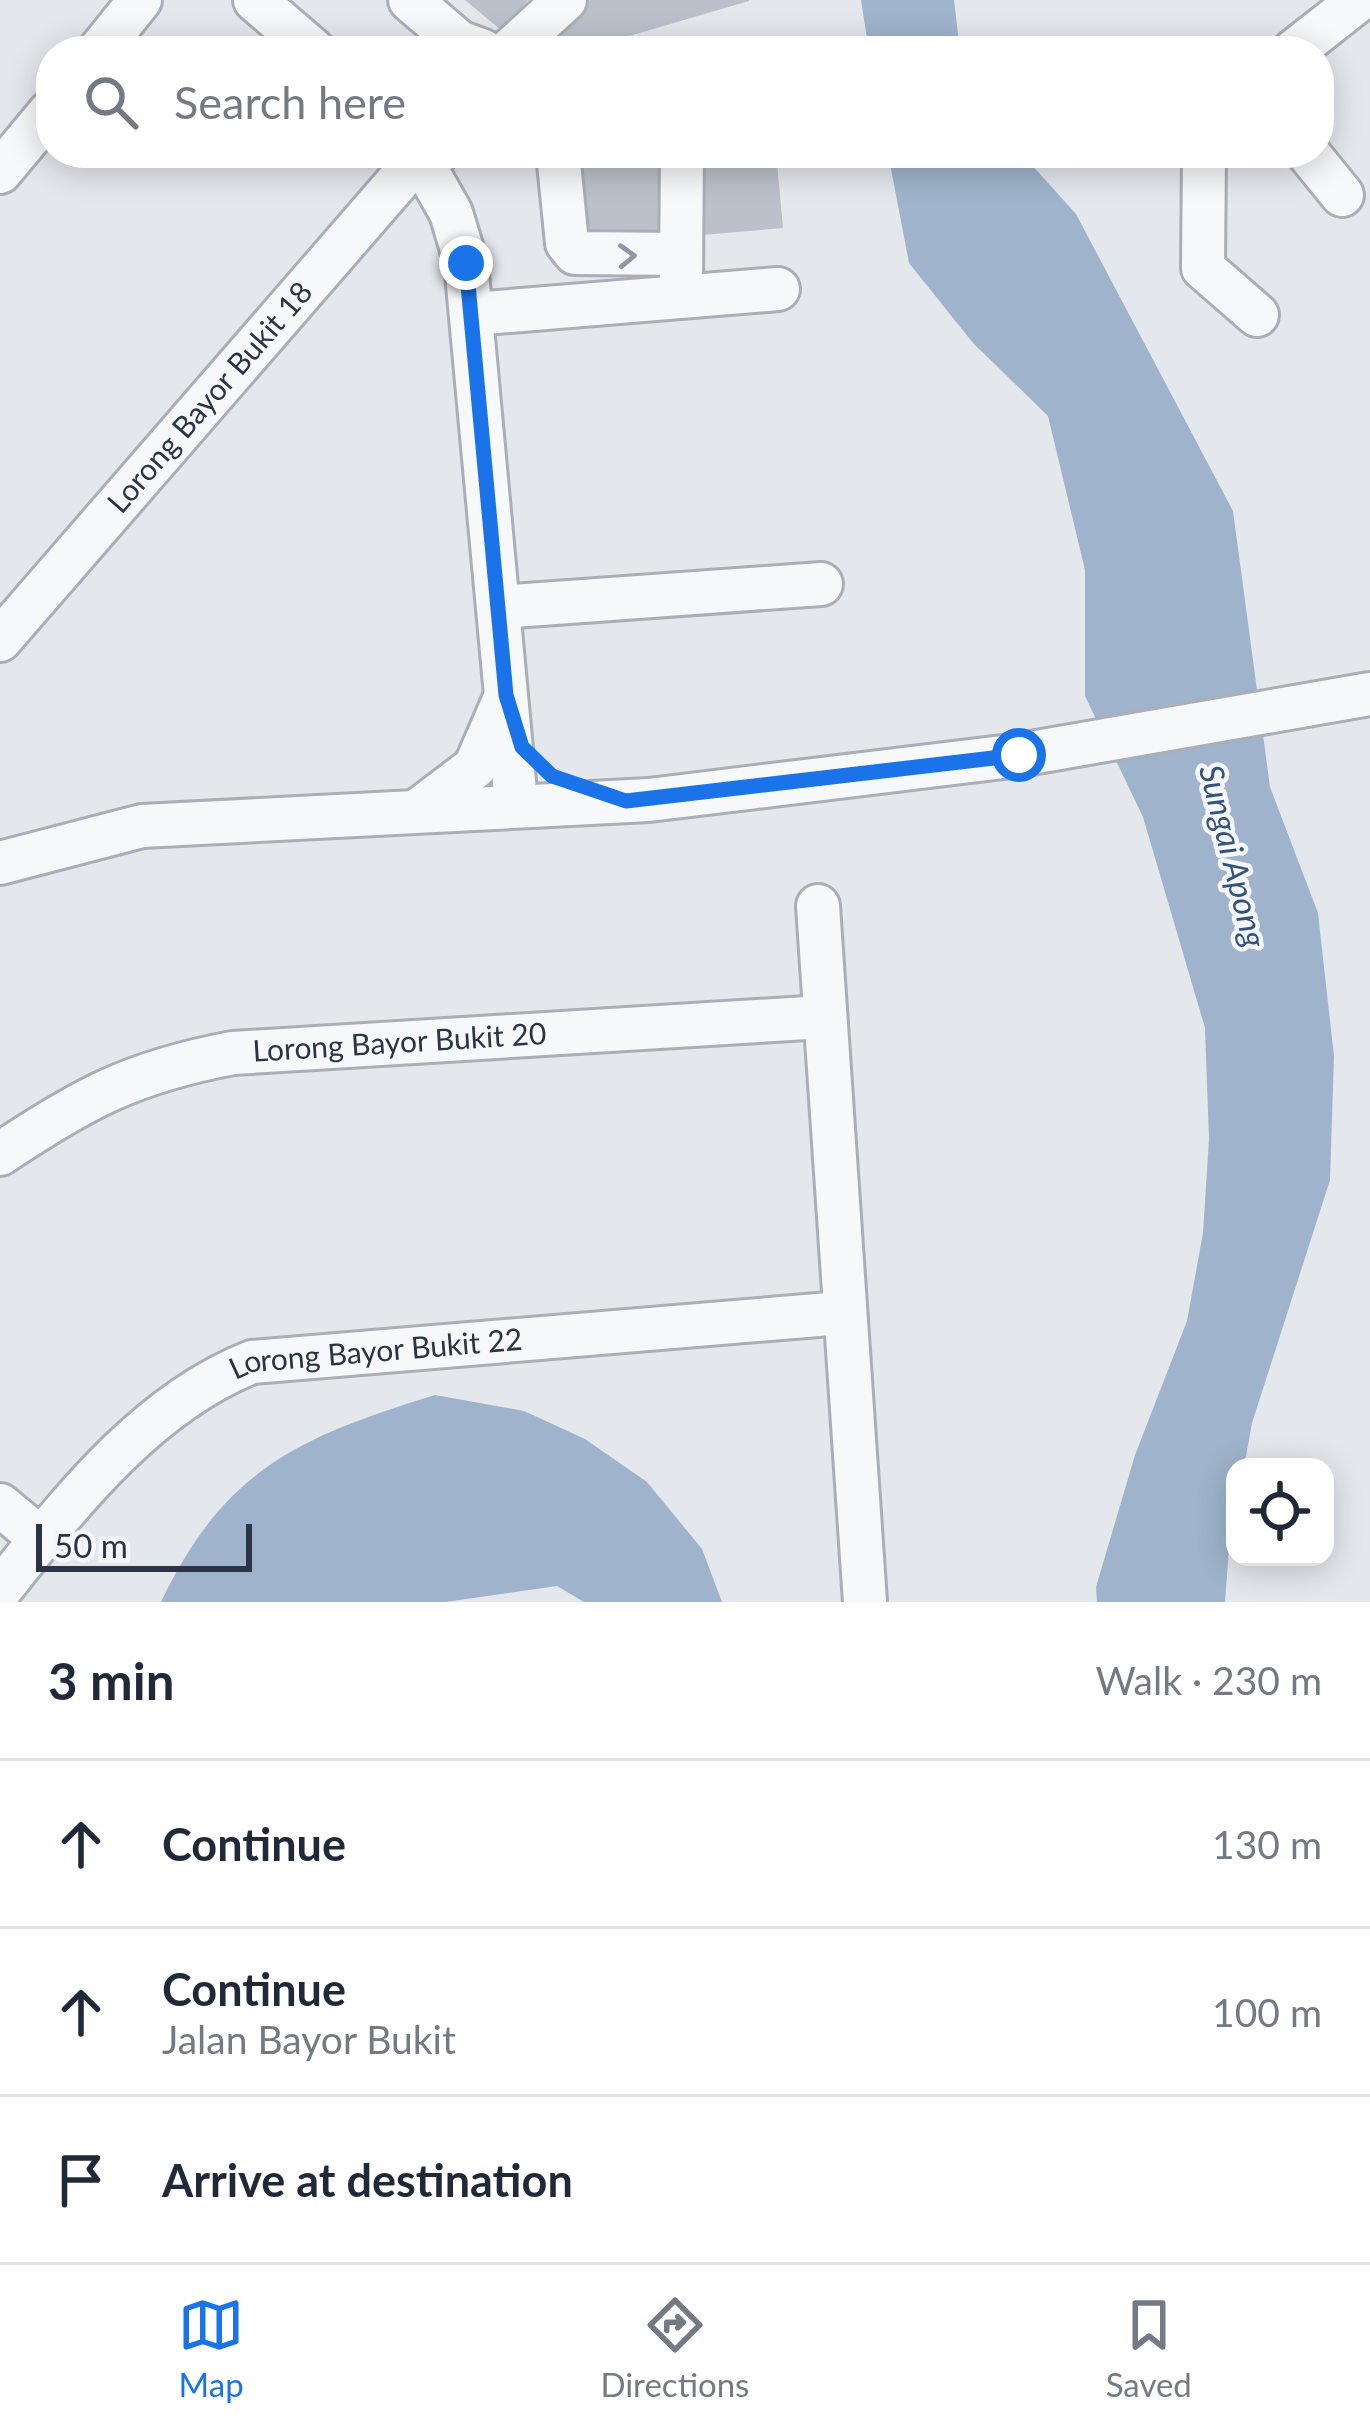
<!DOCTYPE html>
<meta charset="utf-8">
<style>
body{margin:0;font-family:Lato,sans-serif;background:#f6f6f7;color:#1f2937}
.controls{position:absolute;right:36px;bottom:36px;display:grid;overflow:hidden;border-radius:24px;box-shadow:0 6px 30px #0003}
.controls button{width:108px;height:108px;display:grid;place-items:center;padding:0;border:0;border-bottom:3px solid #e0e1e3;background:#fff;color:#1f2937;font:60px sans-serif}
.scale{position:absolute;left:36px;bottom:30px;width:216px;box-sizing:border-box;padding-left:12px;border:6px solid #2b3445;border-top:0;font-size:33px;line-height:42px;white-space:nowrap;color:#2b3445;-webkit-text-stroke:9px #f4f6f9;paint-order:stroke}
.stop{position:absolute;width:36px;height:36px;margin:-27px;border:9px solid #1a73e8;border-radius:50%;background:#fff}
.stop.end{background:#1a73e8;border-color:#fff;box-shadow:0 3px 12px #0008}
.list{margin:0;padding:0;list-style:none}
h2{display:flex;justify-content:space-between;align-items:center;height:156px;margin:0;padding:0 48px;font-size:51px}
h2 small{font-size:39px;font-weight:400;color:#747a83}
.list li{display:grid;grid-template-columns:78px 1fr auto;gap:36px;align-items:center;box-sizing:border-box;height:168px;padding:0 48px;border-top:3px solid #e0e1e3}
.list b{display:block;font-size:45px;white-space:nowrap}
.list p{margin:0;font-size:39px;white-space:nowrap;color:#747a83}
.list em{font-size:39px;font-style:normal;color:#747a83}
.icon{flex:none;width:66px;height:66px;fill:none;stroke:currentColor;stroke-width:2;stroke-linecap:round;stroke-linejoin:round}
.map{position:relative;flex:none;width:1370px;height:1602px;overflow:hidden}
.search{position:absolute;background:#fff;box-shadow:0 6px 30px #0003;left:36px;right:36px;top:36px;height:132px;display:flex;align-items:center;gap:30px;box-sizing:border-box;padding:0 42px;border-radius:48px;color:#747a83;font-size:45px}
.sheet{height:660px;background:#fff}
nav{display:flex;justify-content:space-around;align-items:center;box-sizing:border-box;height:168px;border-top:3px solid #e0e1e3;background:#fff;font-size:33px;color:#747a83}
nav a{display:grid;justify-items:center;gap:6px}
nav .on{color:#1a73e8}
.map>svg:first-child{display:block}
</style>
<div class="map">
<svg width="1370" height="1602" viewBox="0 0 1370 1602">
<rect width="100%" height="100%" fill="#e4e7ec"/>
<g fill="#9fb4cc">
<path d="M 861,0 L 954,0 L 960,51 L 869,51 Z"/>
<path d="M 888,153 L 1021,153 L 1076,214 L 1233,511 L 1270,787 L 1318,913 L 1334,1056 L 1330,1180 L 1252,1423 L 1244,1467 L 1235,1467 L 1225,1602 L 1097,1602 L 1096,1587 L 1135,1455 L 1187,1321 L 1203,1233 L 1209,1139 L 1205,1028 L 1143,817 L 1085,696 L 1085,570 L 1048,416 L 973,343 L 909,263 Z"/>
<path d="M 435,1395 L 524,1411 L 585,1439 L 647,1482 L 702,1549 L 722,1602 L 584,1602 L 557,1586 L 445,1602 L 161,1602 C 225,1468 300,1437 435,1395 Z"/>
</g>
<g fill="#bbc0ca">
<path d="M 465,0 L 528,0 L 502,31 Z"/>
<path d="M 590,0 L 749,0 L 749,1 L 578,51 L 550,51 Z"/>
<path d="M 579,153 L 659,153 L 665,232 L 585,238 Z"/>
<path d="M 695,153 L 776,153 L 783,228 L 702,235 Z"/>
</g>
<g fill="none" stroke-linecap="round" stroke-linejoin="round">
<g stroke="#a9aeb7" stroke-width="48">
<g id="minor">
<path d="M 255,0 L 314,51"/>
<path d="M 410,0 L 459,42 L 483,51"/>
<path d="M 99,51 L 140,0"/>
<path d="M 509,51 L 565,0"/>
<path d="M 1294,51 L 1359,0"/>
<path d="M 417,153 L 451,213 L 466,263 L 516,803"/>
<path d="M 558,153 L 567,243 L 575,253 L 681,254"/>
<path d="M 1204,153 L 1203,268 L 1257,315"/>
<path d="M 1308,153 L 1342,195"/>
<path d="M 0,172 L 51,111"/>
<path d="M 681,278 L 682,153"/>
<path d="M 473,314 L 778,289"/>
<path d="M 499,607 L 821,584"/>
<path id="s1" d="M 0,640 L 420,156 L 437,153"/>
<path d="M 421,808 L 475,767 L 504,700"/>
<path d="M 0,863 L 142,826 L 649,800 L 1019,755 L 1370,694"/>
<path d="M 818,906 L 865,1602"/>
<path id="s2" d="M 0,1154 C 84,1098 132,1072 233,1053 L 823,1017"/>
<path d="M 0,1505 L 41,1539"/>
<path id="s3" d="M 0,1590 C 70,1503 146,1404 252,1362 L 842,1313"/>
</g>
</g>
<use href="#minor" stroke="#f7f8fa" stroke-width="42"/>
</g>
<defs><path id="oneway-chevron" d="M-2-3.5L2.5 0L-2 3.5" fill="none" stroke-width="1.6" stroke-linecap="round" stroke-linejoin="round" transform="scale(3)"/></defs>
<use stroke="#9196a0" href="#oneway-chevron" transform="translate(627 256) rotate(-2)"/>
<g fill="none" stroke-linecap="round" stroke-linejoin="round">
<path stroke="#1a73e8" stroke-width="15" d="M 466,263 L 506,695 L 522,747 L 552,776 L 626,801 L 1019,755"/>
</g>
<g text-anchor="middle" stroke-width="9" stroke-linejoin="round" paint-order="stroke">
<g font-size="30" fill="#2b3445" stroke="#f4f6f9">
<text dy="10" stroke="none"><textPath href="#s1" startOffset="321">Lorong Bayor Bukit 18</textPath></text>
<text dy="10" stroke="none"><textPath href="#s2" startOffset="423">Lorong Bayor Bukit 20</textPath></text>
<text dy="10" stroke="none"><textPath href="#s3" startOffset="468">Lorong Bayor Bukit 22</textPath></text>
</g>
<g font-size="33" font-style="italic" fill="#34527a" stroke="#f4f6f9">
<text transform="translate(1233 856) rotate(76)" y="12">Sungai Apong</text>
</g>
</g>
</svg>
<div class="controls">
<button><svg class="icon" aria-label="locate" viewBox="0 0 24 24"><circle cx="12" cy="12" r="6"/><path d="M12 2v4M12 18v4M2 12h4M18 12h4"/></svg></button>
</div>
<div class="scale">50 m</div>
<div class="stop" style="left:1019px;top:755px"></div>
<div class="stop end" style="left:466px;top:263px"></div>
<div class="search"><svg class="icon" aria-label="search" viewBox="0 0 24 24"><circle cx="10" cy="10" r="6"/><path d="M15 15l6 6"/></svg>Search here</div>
</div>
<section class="sheet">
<h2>3 min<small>Walk · 230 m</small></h2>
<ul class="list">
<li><svg class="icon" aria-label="ahead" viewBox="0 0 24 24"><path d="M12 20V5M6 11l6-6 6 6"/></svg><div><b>Continue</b></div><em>130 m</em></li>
<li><svg class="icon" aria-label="ahead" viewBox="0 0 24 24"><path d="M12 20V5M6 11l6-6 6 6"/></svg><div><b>Continue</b><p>Jalan Bayor Bukit</p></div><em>100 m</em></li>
<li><svg class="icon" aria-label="arrive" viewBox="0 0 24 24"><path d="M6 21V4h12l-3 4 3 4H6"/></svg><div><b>Arrive at destination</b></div></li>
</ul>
</section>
<nav>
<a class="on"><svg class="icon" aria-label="map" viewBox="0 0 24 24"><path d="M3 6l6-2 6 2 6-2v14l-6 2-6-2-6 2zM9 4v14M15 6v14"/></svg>Map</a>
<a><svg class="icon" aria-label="directions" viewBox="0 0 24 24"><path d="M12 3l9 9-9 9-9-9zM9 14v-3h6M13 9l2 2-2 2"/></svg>Directions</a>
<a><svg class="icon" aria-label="saved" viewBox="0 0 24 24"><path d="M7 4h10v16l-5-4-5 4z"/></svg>Saved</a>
</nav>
